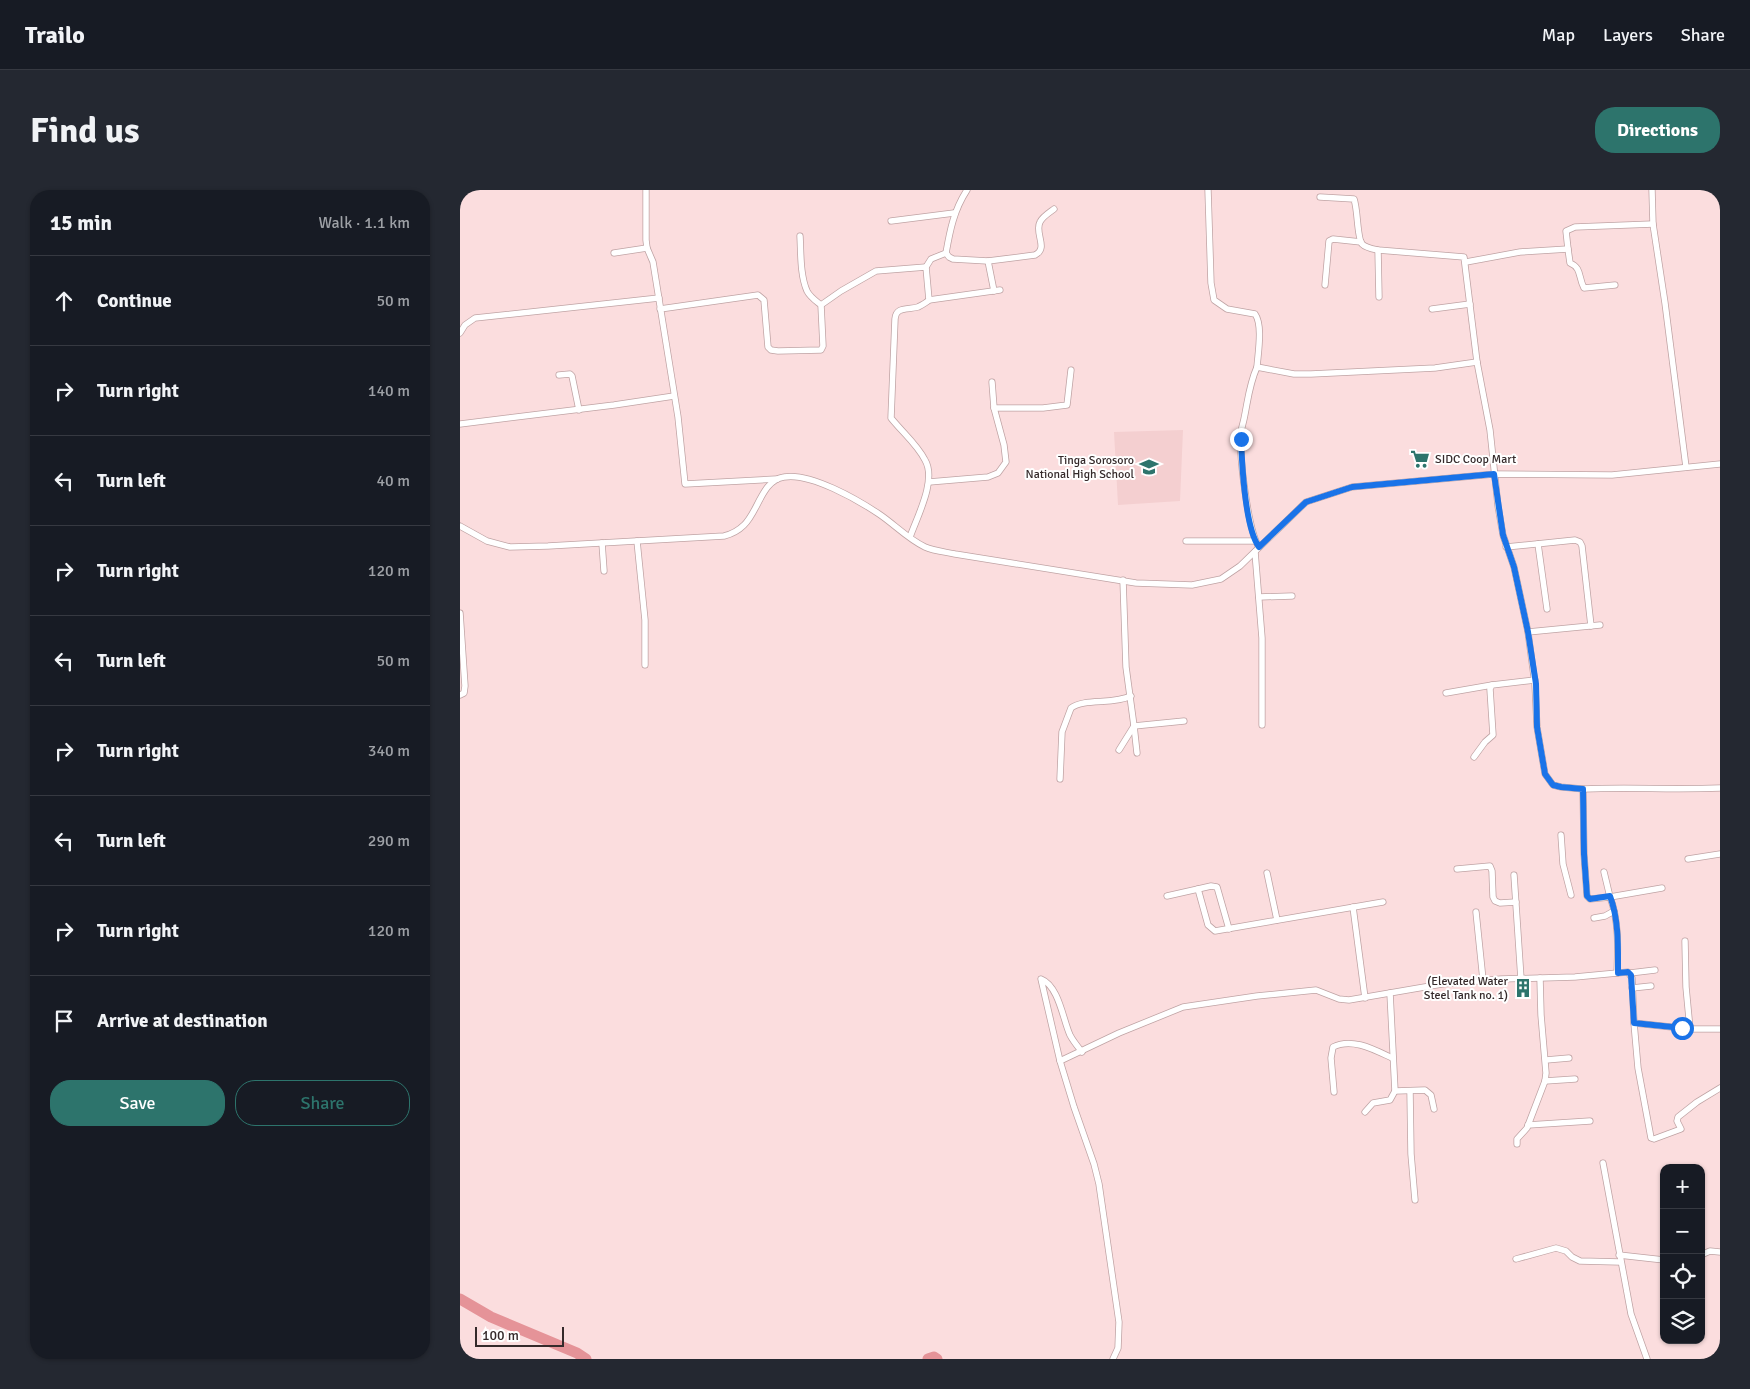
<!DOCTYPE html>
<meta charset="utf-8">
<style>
body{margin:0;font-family:Signika,sans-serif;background:#242831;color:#f1f3f6}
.controls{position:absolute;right:15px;bottom:15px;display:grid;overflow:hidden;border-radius:10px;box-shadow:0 1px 4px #0004}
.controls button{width:45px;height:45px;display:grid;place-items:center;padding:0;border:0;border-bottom:1px solid #363941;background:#171b24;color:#f1f3f6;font:25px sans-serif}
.scale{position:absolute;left:15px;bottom:12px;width:89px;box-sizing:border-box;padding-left:5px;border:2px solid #352a2b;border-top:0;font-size:14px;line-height:18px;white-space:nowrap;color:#352a2b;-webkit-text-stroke:4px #fff;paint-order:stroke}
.stop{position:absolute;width:15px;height:15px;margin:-11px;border:4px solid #1a73e8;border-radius:50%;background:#fff}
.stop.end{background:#1a73e8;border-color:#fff;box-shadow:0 1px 5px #0008}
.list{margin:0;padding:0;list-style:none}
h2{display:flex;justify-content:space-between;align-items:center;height:65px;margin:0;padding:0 20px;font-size:21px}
h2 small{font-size:16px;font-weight:400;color:#9ea1a6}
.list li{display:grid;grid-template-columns:32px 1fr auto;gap:15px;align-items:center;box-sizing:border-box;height:90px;padding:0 20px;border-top:1px solid #363941}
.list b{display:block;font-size:19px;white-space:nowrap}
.list em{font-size:16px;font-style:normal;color:#9ea1a6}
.actions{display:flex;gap:10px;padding:15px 20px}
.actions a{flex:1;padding:11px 0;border:1px solid #2d746c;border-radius:20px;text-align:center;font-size:18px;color:#2d746c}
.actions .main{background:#2d746c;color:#fff}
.icon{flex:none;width:28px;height:28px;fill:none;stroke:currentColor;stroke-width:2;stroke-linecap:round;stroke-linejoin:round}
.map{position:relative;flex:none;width:1260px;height:1169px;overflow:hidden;border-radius:20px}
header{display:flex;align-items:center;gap:30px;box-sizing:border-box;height:70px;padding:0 25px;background:#171b24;border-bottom:1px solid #363941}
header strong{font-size:24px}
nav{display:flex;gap:28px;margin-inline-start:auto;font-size:18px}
.intro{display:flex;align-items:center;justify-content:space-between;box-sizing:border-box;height:120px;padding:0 30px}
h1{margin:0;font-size:35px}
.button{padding:12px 22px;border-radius:20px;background:#2d746c;color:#fff;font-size:18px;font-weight:700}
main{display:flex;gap:30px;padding:0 30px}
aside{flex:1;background:#171b24;border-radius:20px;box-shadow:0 1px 4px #0004}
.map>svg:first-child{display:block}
</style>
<header>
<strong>Trailo</strong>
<nav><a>Map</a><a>Layers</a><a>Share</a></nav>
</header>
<div class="intro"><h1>Find us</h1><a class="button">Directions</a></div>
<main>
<aside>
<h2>15 min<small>Walk · 1.1 km</small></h2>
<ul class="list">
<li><svg class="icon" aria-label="ahead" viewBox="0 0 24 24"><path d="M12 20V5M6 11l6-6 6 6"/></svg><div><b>Continue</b></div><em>50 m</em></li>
<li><svg class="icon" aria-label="right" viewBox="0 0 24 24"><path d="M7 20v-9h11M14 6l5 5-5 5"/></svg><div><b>Turn right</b></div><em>140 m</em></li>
<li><svg class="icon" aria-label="left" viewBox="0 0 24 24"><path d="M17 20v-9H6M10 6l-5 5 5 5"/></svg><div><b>Turn left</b></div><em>40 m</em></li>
<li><svg class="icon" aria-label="right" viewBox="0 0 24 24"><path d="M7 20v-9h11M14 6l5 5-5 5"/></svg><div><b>Turn right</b></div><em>120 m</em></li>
<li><svg class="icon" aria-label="left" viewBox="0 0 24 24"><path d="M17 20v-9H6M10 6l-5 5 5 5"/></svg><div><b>Turn left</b></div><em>50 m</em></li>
<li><svg class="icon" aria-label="right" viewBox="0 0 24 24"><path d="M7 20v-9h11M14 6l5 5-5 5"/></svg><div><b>Turn right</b></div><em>340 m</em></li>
<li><svg class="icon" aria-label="left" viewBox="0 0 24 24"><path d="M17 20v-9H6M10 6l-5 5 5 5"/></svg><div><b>Turn left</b></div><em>290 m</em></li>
<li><svg class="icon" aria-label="right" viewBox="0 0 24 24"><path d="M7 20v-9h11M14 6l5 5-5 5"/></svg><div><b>Turn right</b></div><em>120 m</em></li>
<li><svg class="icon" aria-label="arrive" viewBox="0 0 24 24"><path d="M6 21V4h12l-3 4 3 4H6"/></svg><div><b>Arrive at destination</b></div></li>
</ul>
<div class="actions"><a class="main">Save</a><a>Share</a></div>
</aside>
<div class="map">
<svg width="1260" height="1169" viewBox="0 0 1260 1169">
<rect width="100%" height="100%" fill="#fbddde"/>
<path fill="#f4cfd0" d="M 723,240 L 720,311 L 658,315 L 654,242 Z"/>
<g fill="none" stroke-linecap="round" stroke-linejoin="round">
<g stroke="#e59398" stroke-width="11">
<path d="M 0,1109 L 31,1127 L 117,1163 L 126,1169"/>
<path d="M 468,1169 L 474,1167 L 477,1169"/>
</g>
<g stroke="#bfa3a4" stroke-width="7">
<g id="minor">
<path d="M 186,0 L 186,50 L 187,58 L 193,72 L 218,227 L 225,294 L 317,289"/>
<path d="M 507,0 C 494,20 490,40 486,63 L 489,67 L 493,69 L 528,71 L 575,65 C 589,58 574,43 580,32 C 582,27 590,22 594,19"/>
<path d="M 748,0 L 751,93 L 754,110 L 767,119 L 795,124 C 803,135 798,163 797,177"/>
<path d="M 1192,0 L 1193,34 L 1205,113 L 1226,277"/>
<path d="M 860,7 L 894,9 C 898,20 897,48 902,54 C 906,58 913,59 918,60 L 1004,67 L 1017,172 L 1030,240 L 1038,316 L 1043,345 L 1054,377 L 1068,442 L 1075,494 L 1077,537 L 1085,584 L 1093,595 L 1101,597 L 1123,599 L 1124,664 L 1127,706 L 1130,709 L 1150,707 C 1159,730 1158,758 1157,783"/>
<path d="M 431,31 L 494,23"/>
<path d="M 1108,59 L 1110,73 C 1122,78 1118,87 1124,98 L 1155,95"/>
<path d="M 918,60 L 919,107"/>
<path d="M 154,63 L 187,58"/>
<path d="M 528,71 L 534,101"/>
<path d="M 1006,72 L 1060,62 L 1108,59 L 1106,41 L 1115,37 L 1193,34"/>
<path d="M 466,77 L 471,69 L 486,63"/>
<path d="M 865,95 L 869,51 L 873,49 L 901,52"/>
<path d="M 469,110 L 540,100"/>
<path d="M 361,115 L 381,101 L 416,81 L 466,77 L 469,110 C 466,113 462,115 458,117 C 448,120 436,116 435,129 L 431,228 C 442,242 457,254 465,270 C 477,290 457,327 450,347"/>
<path d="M 200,119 L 298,105 L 304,110 L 308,157 L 311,160 L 318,161 L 361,160 L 363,156 L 361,115 C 356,111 350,107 347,101 C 340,85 341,63 340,46"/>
<path d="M 972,119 L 1010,114"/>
<path d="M 0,143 L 5,135 L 15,128 L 199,108"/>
<path d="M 99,185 L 110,184 L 112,186 L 119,220"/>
<path d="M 532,192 L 534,218"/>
<path d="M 0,234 L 154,215 L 214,206"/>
<path d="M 469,292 L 528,287 L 538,283 L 546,272 L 544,255 L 534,218 L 583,218 L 607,215 L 611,180"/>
<path d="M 0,336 L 27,351 L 50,357 L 88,356 L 264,346 C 272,344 278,341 284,335 C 298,322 302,290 324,287 C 350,282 398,310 419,324 C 434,334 448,349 465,357 C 474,361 486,362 495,364 L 676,393 L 732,395 L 761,389 L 780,376 L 846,312 L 892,297 L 1035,284 L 1152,285 L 1260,274"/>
<path d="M 177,351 L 185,430 L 185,475"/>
<path d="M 726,351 L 794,351"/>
<path d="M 142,353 L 144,381"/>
<path d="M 1078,354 L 1087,419"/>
<path d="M 799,357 C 788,341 779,265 781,244 C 781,239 783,234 784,229 C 788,210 789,195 797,177 L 834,184 L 851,184 L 975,178 L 1017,172"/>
<path d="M 1046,357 L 1115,350 L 1120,352 L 1122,356 L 1131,436"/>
<path d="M 795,362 L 802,448 L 802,535"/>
<path d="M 799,407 L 832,406"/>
<path d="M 0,423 L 5,496 L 4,503 L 0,505"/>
<path d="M 1068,442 L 1140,435"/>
<path d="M 986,503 L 1032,495"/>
<path d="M 659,560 L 674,536 L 666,477 L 663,390"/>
<path d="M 677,563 L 674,536 L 724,531"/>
<path d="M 1014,567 L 1025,552 L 1033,545 L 1030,499 L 1032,495 L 1075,490"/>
<path d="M 600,589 L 602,542 L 611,518 C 624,508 653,515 671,506"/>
<path d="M 1123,599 C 1169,597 1214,600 1260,598"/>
<path d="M 1101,645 L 1103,674 L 1111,705"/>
<path d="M 1228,669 L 1260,664"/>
<path d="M 997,679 L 1030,676 L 1032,681 L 1033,707 L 1035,711 L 1040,713 L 1056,712"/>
<path d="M 1144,682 L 1150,707 L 1202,698"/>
<path d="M 807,683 L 817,730"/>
<path d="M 1054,685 L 1061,789"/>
<path d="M 738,699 L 751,696 L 757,697 L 769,739"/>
<path d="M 707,706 L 738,699 L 748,735 L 755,741 L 923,712"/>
<path d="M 893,717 L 905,808"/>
<path d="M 1016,722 L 1023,790"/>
<path d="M 1134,728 L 1145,726 L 1154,721"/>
<path d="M 1225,751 L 1226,797 L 1230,839"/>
<path d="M 1170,783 L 1195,780"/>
<path d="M 1172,798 L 1191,796"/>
<path d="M 1260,839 L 1230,839 L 1174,833 L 1178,878 L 1191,948 L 1194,949 L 1221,939 L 1217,931 L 1218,927 L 1237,912 L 1260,898"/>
<path d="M 1086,870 L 1109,868"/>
<path d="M 600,871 L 581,789 C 599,796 603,830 610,845 C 613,851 618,857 622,862"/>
<path d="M 1085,891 L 1115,889"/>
<path d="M 935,901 L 965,900 L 971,905 L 974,919"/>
<path d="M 950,901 L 951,964 L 955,1010"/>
<path d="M 874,902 L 871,868 L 873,857 C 892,847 915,860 932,868"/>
<path d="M 905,922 L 913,913 L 930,910 L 935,901 L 930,803"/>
<path d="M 1068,935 L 1130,931"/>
<path d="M 1057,954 L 1057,949 L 1067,938 L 1085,891 L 1086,883 L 1081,825 L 1080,788"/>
<path d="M 1143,973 L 1171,1124 L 1187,1169"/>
<path d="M 1159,1065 L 1204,1070"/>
<path d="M 1241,1065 L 1250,1061 L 1260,1062"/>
<path d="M 1056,1069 L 1096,1058 L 1106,1061 L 1112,1067 L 1120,1071 L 1160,1072"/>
<path d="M 653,1169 L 658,1158 L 659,1132 L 639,994 L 634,974 L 614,917 L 600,871 L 659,843 L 723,817 L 797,806 L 856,800 L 879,809 L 889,810 L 982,794 L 1041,789 L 1115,787 L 1168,782 L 1172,788 L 1174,833"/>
</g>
</g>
<use href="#minor" stroke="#fff" stroke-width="5.5"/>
</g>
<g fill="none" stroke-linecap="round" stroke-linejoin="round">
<path stroke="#1a73e8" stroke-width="6" d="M 781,249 C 782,275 785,338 799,357 L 846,312 L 892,297 L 1034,284 L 1043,345 L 1054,377 L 1068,442 L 1076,494 L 1077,537 L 1085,584 L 1093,595 L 1101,597 L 1123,599 L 1124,664 L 1127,706 L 1130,709 L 1150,706 C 1159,730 1158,758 1158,783 L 1168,782 L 1171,785 L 1174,833 L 1222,838"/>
</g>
<defs>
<g id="supermarket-bare" transform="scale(1.5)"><path d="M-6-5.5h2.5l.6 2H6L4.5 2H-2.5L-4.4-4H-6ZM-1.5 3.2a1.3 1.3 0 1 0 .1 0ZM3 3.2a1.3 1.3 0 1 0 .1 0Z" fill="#2d746c" stroke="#fff" stroke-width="2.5" paint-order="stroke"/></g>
<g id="school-bare" transform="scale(1.5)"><path d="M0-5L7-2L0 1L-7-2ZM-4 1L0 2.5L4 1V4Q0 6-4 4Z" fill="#2d746c" stroke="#fff" stroke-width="2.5" paint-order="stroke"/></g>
<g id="building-bare" transform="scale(1.5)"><path d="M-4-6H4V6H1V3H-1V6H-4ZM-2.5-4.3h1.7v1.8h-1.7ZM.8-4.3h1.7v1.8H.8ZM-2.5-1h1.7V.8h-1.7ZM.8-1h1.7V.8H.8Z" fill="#2d746c" stroke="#fff" stroke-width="2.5" paint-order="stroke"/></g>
</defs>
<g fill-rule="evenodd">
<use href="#supermarket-bare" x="960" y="269"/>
<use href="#school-bare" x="689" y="277"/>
<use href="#building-bare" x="1063" y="798"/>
</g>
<g text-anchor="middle" stroke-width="4" stroke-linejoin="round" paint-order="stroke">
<g font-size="12" fill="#352a2b" stroke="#fff" text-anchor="end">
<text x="975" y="273" text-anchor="start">SIDC Coop Mart</text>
<text x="674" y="274">Tinga Sorosoro<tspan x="674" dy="14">National High School</tspan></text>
<text x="1048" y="795">(Elevated Water<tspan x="1048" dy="14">Steel Tank no. 1)</tspan></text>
</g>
</g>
</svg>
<div class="controls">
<button>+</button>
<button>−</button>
<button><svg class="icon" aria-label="locate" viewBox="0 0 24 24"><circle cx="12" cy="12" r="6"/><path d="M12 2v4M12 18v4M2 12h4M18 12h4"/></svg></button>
<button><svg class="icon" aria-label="layers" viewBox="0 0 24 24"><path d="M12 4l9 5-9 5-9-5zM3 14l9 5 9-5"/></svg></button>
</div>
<div class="scale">100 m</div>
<div class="stop" style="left:1222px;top:838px"></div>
<div class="stop end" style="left:781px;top:249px"></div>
</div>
</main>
